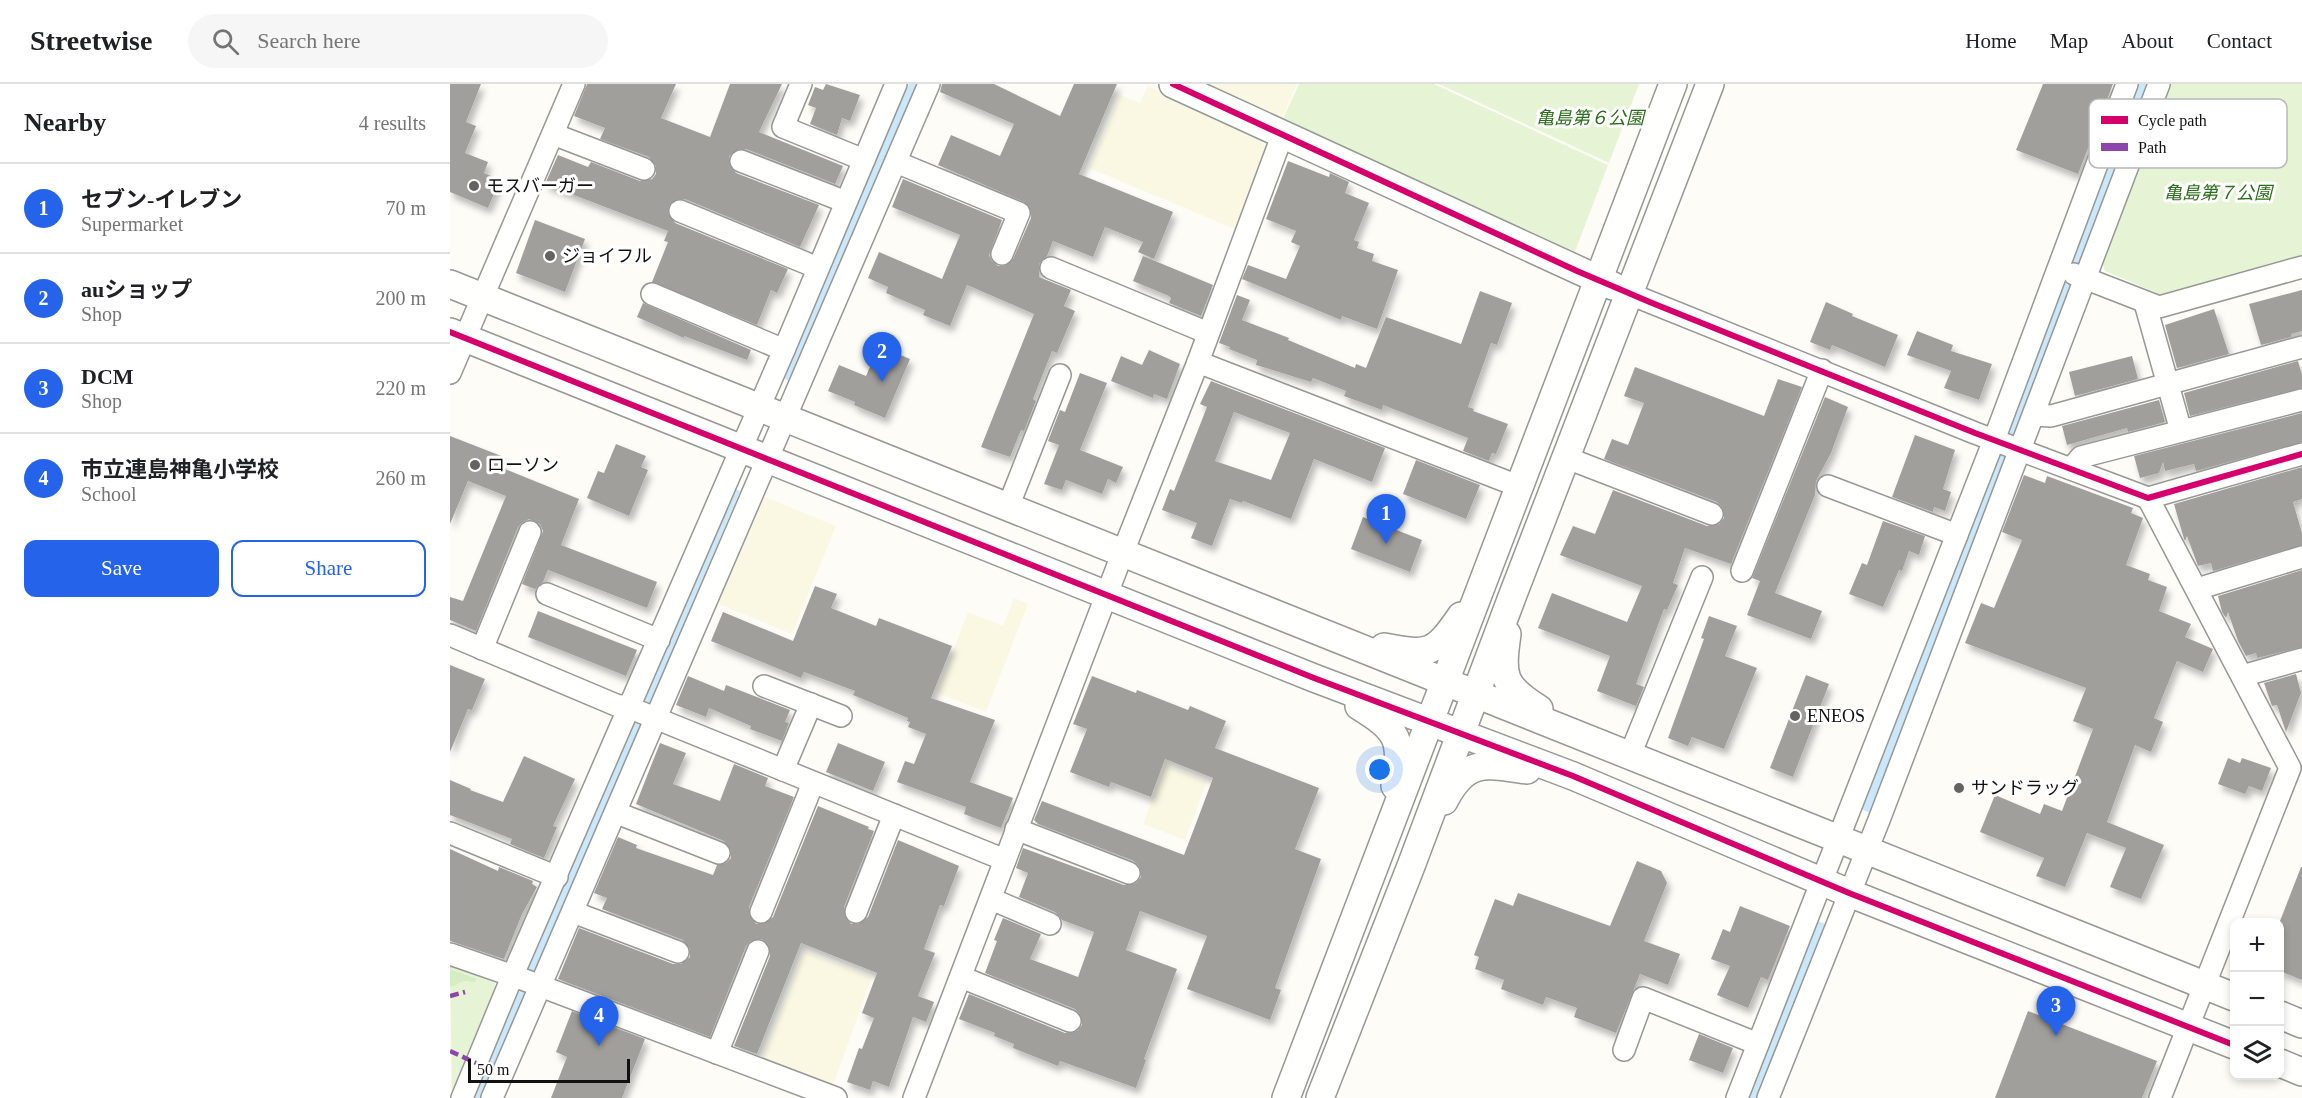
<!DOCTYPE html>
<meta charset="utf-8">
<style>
body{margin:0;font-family:"Times New Roman","Noto Sans JP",serif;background:#f6f6f6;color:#202124}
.controls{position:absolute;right:18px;bottom:18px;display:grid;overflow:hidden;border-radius:12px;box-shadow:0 3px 9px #0003}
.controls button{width:54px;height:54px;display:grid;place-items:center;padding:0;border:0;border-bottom:2px solid #e0e0e0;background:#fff;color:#202124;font:30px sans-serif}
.scale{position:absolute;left:18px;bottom:15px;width:162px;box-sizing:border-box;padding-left:6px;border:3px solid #111;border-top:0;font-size:16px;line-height:21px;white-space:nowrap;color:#111;-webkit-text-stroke:4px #fff;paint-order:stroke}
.you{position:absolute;left:930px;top:686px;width:21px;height:21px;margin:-15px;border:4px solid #fff;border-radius:50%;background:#1a73e8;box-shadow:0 0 0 9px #1a73e833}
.badge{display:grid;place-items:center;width:39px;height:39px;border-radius:50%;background:#2563eb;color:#fff;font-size:20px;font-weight:700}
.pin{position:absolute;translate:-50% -50px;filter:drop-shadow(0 2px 3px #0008)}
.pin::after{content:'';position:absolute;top:32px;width:21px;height:18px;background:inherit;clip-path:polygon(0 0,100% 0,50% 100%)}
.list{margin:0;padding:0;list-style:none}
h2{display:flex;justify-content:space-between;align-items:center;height:78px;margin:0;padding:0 24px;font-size:26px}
h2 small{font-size:20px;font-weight:400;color:#757577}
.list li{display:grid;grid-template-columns:39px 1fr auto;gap:18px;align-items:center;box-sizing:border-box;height:90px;padding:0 24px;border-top:2px solid #e0e0e0}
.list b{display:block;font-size:22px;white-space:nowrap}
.list p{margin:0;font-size:20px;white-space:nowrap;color:#757577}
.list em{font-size:20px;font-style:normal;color:#757577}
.actions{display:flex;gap:12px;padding:18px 24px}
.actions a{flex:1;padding:14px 0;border:2px solid #2563eb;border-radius:12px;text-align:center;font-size:21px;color:#2563eb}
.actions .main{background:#2563eb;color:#fff}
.icon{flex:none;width:33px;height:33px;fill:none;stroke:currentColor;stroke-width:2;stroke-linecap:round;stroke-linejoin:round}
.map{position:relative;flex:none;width:1852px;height:1014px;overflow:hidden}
header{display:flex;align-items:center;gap:36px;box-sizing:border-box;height:84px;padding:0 30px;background:#fff;border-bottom:2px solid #e0e0e0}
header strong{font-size:28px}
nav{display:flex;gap:33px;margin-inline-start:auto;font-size:21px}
.search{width:420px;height:54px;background:#f6f6f6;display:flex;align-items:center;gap:15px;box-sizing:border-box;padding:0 21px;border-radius:33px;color:#757577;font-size:22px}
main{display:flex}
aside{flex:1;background:#fff}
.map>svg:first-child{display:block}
</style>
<header>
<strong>Streetwise</strong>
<div class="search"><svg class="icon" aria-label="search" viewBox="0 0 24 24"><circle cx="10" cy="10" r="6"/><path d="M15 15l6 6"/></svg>Search here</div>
<nav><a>Home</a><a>Map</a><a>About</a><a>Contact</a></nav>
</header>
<main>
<aside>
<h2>Nearby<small>4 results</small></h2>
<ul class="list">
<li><span class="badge">1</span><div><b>セブン-イレブン</b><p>Supermarket</p></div><em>70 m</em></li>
<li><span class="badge">2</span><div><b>auショップ</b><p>Shop</p></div><em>200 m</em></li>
<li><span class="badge">3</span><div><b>DCM</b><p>Shop</p></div><em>220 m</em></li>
<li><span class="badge">4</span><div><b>市立連島神亀小学校</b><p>School</p></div><em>260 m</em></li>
</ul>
<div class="actions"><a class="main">Save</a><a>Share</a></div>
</aside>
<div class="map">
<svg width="1852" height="1014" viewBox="0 0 1852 1014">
<defs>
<filter id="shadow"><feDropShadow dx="3.5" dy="6" stdDeviation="3" flood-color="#0004"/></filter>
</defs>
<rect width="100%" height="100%" fill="#fdfcf7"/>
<g fill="#faf8e3">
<path d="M 753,0 L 847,0 L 831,36 Z"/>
<path d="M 698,2 L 811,54 L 817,69 L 785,145 L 639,84 L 670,11 L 690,19 Z"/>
<path d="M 310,411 L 386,442 L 342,550 L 266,519 Z"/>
<path d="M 564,514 L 578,520 L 536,628 L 487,609 L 518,528 L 553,542 Z"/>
<path d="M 715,681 L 757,697 L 735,756 L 693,740 Z"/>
<path d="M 354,867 L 422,893 L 382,1004 L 310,979 Z"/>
</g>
<g fill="#e6f4d5">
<path d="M 849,0 L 984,0 L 1158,81 L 1124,170 L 832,37 Z"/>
<path d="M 989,0 L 1189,0 L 1159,79 Z"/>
<path d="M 1721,0 L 1852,0 L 1852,173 L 1714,212 L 1655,187 L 1652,178 Z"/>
<path d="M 0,881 L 44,898 L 47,910 L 2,1014 Z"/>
</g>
<path fill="#d6edc3" d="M 0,885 L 27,895 L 24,899 C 10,893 12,901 0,903 Z"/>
<g fill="#cbe8fa">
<path d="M 459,0 L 470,0 L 339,297 L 331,292 Z"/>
<path d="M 1687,0 L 1699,0 L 1421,729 L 1410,725 Z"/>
<path d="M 283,404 L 290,407 L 33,1014 L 23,1014 Z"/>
<path d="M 1367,837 L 1376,840 L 1310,1014 L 1299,1014 Z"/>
</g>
<g fill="#a19f9c" fill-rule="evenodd" filter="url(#shadow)">
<path d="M 0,0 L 31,0 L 16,38 L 26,42 L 15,69 L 38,78 L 34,89 L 50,96 L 38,124 L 0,108 Z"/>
<path d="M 137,0 L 226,0 L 211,34 L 260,53 L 280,0 L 332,0 L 309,48 L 393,82 L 385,100 L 296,65 L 289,65 L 279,72 L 279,79 L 286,89 L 369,121 L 350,163 L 235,115 L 228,115 L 219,122 L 218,129 L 225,139 L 338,185 L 327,209 L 321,206 L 307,241 L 202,198 L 218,158 L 214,157 L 218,147 L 95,100 L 108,71 L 138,83 L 141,78 L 190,97 L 202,95 L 206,90 L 206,82 L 199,73 L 150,55 L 155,44 L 124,32 Z"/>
<path d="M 376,0 L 410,11 L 400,37 L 392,34 L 387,51 L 360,40 L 366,24 L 358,21 L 365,3 L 373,6 Z"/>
<path d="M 492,0 L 544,0 L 610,32 L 624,0 L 667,0 L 629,90 L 723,128 L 704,175 L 688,168 L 693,158 L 655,143 L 643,173 L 603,157 L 597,172 L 589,180 L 589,193 L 621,206 L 614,222 L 625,227 L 607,269 L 602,267 L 583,315 L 586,317 L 574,347 L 571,346 L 560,373 L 531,363 L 584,230 L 517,201 L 500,242 L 473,231 L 475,226 L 436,209 L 438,203 L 418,194 L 429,168 L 492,195 L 510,151 L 442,123 L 453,95 L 552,136 L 539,171 L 542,177 L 548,182 L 554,182 L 563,175 L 581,134 L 581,127 L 574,118 L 488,81 L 501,51 L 550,72 L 564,40 L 490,8 Z"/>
<path d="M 1593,0 L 1663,0 L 1628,90 L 1566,66 Z"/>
<path d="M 838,77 L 879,93 L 880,89 L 899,98 L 895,109 L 919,119 L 904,156 L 909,158 L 907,164 L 924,170 L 922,177 L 948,186 L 927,245 L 892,232 L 891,236 L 792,195 L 798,181 L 836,195 L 850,162 L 841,158 L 846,147 L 816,135 Z"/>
<path d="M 85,136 L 135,155 L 115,208 L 66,189 Z"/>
<path d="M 693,172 L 763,201 L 751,232 L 719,219 L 721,214 L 719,212 L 683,197 Z"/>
<path d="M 1852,206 L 1852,247 L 1841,250 L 1841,253 L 1811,261 L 1799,220 Z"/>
<path d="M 1030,207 L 1062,219 L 1047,261 L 1041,259 L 1018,323 L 1024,325 L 1023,327 L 1058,340 L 1046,370 L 1042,369 L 1039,377 L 1013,367 L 1018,354 L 933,321 L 932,326 L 894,312 L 896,307 L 863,294 L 861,298 L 806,281 L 807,276 L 779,265 L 780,263 L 769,259 L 787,211 L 800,216 L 792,236 L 839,254 L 838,256 L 905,284 L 906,280 L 916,284 L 936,233 L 1011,260 Z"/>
<path d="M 1376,218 L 1403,230 L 1402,232 L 1448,251 L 1435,283 L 1382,261 L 1380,266 L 1360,258 Z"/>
<path d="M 193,219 L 301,266 L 297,276 L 234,252 L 234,254 L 187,233 Z"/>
<path d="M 1764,225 L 1779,270 L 1727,284 L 1715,241 Z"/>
<path d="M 1467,247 L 1503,261 L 1501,267 L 1542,280 L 1529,316 L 1494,304 L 1501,287 L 1457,271 Z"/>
<path d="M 429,262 L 460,275 L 435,334 L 404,321 L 405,318 L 378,307 L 389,281 L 416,292 Z"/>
<path d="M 699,266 L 730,280 L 717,315 L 704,310 L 703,314 L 661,297 L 671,272 L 692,281 Z"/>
<path d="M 1682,272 L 1688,295 L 1625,312 L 1619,288 Z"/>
<path d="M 1848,277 L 1852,291 L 1852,304 L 1740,332 L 1734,309 Z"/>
<path d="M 1185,283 L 1314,332 L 1328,295 L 1352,303 L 1281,480 L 1235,464 L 1223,499 L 1228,501 L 1217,526 L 1214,525 L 1186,600 L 1194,603 L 1186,622 L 1147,607 L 1160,572 L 1088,544 L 1102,509 L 1177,538 L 1192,502 L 1110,471 L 1123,442 L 1145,450 L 1163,406 L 1257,442 L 1269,440 L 1274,434 L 1272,423 L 1267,418 L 1154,375 L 1162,355 L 1178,361 L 1194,319 L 1174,312 Z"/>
<path d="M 630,289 L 657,299 L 630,366 L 673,383 L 666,399 L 658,395 L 652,410 L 616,396 L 612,406 L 594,400 L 609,361 L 598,357 L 610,326 L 615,328 Z"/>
<path d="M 761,297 L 935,364 L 922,398 L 864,375 L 841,435 L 793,417 L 792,419 L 780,415 L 762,462 L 741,454 L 747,439 L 712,426 L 720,405 L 724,407 L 757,323 L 750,320 ZM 784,328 L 840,349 L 821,396 L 765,377 Z"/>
<path d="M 1375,313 L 1398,323 L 1381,369 L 1366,397 L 1365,411 L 1325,509 L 1372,527 L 1361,555 L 1297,531 L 1310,497 L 1302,494 Z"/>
<path d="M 1709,316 L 1715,338 L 1678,348 L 1677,344 L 1617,361 L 1612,342 Z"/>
<path d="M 1852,329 L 1852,358 L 1746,387 L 1744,380 L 1715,387 L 1713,378 L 1709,389 L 1690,394 L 1684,372 Z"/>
<path d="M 1465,351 L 1505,366 L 1493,405 L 1501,408 L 1495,427 L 1484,423 L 1483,428 L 1442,413 Z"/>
<path d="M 0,352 L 54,373 L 50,383 L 129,415 L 111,461 L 207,498 L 197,524 L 98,486 L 93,498 L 85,505 L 72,500 L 93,447 L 90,440 L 79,435 L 73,438 L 68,443 L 26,547 L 0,536 L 0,513 L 13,517 L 56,412 L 18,397 L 0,440 Z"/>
<path d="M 166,360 L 196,372 L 191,383 L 198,386 L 179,432 L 137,414 L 148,387 L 154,389 Z"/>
<path d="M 966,376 L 1030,401 L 1016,435 L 953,410 Z"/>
<path d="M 1852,383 L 1852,415 L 1843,418 L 1852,449 L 1852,461 L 1763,487 L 1761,479 L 1748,482 L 1737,452 L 1735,457 L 1734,455 L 1724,420 Z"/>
<path d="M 1574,391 L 1595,399 L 1597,392 L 1683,424 L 1681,429 L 1693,434 L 1676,481 L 1700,490 L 1698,496 L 1717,503 L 1709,527 L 1741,540 L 1735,553 L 1763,565 L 1753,588 L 1727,577 L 1704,634 L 1713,638 L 1701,668 L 1685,661 L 1657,738 L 1714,761 L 1691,815 L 1660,803 L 1676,764 L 1637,749 L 1615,803 L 1586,792 L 1594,774 L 1530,748 L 1545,711 L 1590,730 L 1594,720 L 1612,727 L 1643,645 L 1623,637 L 1636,604 L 1515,559 L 1531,519 L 1544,524 L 1572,456 L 1552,448 Z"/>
<path d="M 913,433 L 972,456 L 960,488 L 901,465 Z"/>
<path d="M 1433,437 L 1475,452 L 1469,471 L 1459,467 L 1452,487 L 1449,486 L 1433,523 L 1399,510 L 1412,479 L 1417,481 Z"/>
<path d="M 1852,486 L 1852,563 L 1807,574 L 1806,569 L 1796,572 L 1788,557 L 1778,528 L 1776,534 L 1772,528 L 1768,512 Z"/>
<path d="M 365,502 L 387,510 L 381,524 L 426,542 L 429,534 L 502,562 L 481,614 L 545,636 L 520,698 L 563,714 L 551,744 L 514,730 L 516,723 L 447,698 L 455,677 L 464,680 L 476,650 L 458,643 L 460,638 L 457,637 L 458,634 L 403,611 L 405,607 L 354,588 L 351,594 L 261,557 L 273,528 L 343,557 Z"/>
<path d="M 88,527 L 187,566 L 176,592 L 78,553 Z"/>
<path d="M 1259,532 L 1287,542 L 1275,572 L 1307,584 L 1274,665 L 1242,653 L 1238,662 L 1218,654 L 1254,555 L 1251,554 Z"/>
<path d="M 0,581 L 35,595 L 22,626 L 18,625 L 0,668 Z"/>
<path d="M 1846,590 L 1851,609 L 1836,648 L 1827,621 L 1822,622 L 1814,599 Z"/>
<path d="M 1356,591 L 1379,600 L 1343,693 L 1320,684 Z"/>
<path d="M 238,592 L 274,607 L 276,601 L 340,626 L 335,638 L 339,639 L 332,657 L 300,645 L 301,642 L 259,624 L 256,633 L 226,621 Z"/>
<path d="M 642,592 L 686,609 L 687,606 L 738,626 L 740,622 L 776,637 L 765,664 L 869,704 L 845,765 L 871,775 L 825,904 L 831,906 L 820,936 L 737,905 L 757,852 L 690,827 L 676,866 L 727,885 L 694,975 L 696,976 L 686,1004 L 610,977 L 608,982 L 563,964 L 564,960 L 544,952 L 545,949 L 509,935 L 519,910 L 615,949 L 627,947 L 632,941 L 630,930 L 625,925 L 535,889 L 547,857 L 544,856 L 553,834 L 591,850 L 580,875 L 628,893 L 644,848 L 612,836 L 605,828 L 569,813 L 578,789 L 566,784 L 573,764 L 674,801 L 686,799 L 691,793 L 689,782 L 684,777 L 588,740 L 584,736 L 592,717 L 734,771 L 753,721 L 763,694 L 715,675 L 701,713 L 661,698 L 659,703 L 620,688 L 637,645 L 623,640 Z"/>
<path d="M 210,659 L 236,669 L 223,700 L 270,717 L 284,680 L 318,694 L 315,702 L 344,713 L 299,823 L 299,830 L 306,840 L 313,840 L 323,833 L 368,722 L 419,743 L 418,745 L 424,747 L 394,823 L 394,830 L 401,840 L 408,840 L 418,833 L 448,756 L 509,782 L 494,822 L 490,821 L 474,865 L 485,869 L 468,912 L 484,918 L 476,938 L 463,933 L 439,1003 L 423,997 L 420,1006 L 397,998 L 409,964 L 412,965 L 424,934 L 412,929 L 427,889 L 351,859 L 307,970 L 284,962 L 320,872 L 318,860 L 312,855 L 301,857 L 296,862 L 260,953 L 108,895 L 129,844 L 223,880 L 231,880 L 240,873 L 240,865 L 233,856 L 152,825 L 157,814 L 144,809 L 168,753 L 187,761 L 186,764 L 263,791 L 267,781 L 276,779 L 281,774 L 281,767 L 274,757 L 186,720 Z"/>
<path d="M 388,659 L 435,678 L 423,707 L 376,688 Z"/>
<path d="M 74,672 L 125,695 L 103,742 L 107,743 L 94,774 L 60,760 L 62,755 L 0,731 L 0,696 L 21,705 L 20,706 L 53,718 Z"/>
<path d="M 1778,674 L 1790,679 L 1792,674 L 1821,684 L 1812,707 L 1799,702 L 1795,710 L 1768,700 Z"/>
<path d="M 0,765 L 48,787 L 49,783 L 83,797 L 82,800 L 87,803 L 72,830 L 54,875 L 0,857 Z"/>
<path d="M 1187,777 L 1211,787 L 1217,799 L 1194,857 L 1230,870 L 1218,901 L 1190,890 L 1166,949 L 1124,933 L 1127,924 L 1096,913 L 1093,921 L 1051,905 L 1054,896 L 1025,885 L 1029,873 L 1024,871 L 1045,815 L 1063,822 L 1068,809 L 1160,842 Z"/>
<path d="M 1851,783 L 1852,783 L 1852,896 L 1830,887 L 1830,837 Z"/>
<path d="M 1290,822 L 1340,842 L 1318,896 L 1311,893 L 1298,924 L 1267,911 L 1280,882 L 1261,875 L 1273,845 L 1280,848 Z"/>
<path d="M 122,927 L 195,955 L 172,1014 L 101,1014 L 117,973 L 106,968 Z"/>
<path d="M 1578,927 L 1707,977 L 1692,1014 L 1545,1014 Z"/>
<path d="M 1249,950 L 1283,964 L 1273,989 L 1239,976 Z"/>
</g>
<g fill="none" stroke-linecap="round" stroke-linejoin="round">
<g stroke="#979795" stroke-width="24">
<g id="minor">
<path d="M 351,0 L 333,43 L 414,76"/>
<path d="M 103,50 L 194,85"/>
<path d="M 291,77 L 396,118"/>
<path d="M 446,78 L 569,129 L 552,170"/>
<path d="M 230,127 L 368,184"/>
<path d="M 601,184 L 758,249"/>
<path d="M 1624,190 L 1709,223 L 1852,183"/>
<path d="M 202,210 L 334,266"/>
<path d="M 1180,210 L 1525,349 L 1698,414 L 1852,370"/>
<path d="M 1695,219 L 1731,347"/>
<path d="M 748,278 L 1068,402"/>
<path d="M 0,289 L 124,0"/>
<path d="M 1584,331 L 1601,332 L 1852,263"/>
<path d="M 1117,374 L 1262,430"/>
<path d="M 1621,385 L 1631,373 L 1852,316"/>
<path d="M 1378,402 L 1507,451"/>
<path d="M 1698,414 L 1840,684 L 1710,1014"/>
<path d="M 558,423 L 610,291"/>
<path d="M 1292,487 L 1372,286"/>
<path d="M 1747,505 L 1852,473"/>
<path d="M 97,510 L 209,556"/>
<path d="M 0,551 L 166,621 L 178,623 L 555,776"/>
<path d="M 32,565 L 80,448"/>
<path d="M 1792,592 L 1852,575"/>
<path d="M 314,602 L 391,632"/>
<path d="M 1180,671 L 1252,493"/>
<path d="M 333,686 L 361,620"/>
<path d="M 167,729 L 269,769"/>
<path d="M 566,745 L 679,789"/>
<path d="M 0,749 L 107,793"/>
<path d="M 541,815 L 600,840"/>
<path d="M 123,828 L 228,868"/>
<path d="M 311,828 L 363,699"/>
<path d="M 406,828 L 444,731"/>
<path d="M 0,870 L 72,895 L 386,1014"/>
<path d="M 511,893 L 620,937"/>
<path d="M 1174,966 L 1193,914 L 1308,960"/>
<path d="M 267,969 L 308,867"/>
<path d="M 12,1014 L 62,893 L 334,266 L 446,0"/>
<path d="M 42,1014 L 479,0"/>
<path d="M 464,1014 L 673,468 L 748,278 L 832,52"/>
<path d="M 1287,1014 L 1544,356 L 1677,0"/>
<path d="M 1318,1014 L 1429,736 L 1709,0"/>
</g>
</g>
<g stroke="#979795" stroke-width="30">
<g id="tertiary">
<path d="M 723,0 L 1163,202"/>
<path d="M 0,200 L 1784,913"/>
<path d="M 0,248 L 864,594 L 1123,692 L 1399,809 L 1784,961"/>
<path d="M 1057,550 C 1051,592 1052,602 1089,625"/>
<path d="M 934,563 C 979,572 985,570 1011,532"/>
<path d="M 909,622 C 948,646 954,656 945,702"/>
<path d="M 994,717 C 1016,674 1035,680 1077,686"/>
<path d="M 1830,931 L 1852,940"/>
<path d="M 1830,979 L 1852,988"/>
<path d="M 836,1014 C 967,677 1092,337 1223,0"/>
<path d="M 870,1014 L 961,782 L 1062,513 L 1260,0"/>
</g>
</g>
<use href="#minor" stroke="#fffffe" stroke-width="21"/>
<use href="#tertiary" stroke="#fffffe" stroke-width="27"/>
<g stroke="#8e44ad" stroke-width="4.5" stroke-dasharray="9 4.5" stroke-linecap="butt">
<path d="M 0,912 L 15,908"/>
<path d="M 0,967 L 26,979"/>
</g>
<g stroke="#fff" stroke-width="10">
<g id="cycleway">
<path d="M 723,0 L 1127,187 L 1202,219 L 1525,349 L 1698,414 L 1852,370"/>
<path d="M 0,248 L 864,594 L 1123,692 L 1399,809 L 1784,961"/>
</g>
</g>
<use href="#cycleway" stroke="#d6006c" stroke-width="6"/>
</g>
<g fill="#646362" stroke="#fff" stroke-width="2">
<circle cx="24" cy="102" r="6"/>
<circle cx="100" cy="172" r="6"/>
<circle cx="25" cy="381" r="6"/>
<circle cx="1345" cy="632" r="6"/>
<circle cx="1509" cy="704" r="6"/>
</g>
<g text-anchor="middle" stroke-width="6" stroke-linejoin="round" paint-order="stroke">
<g font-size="18" font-style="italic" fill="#2b6f1a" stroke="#fff">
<text x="1140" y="40">亀島第６公園</text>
<text x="1768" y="115">亀島第７公園</text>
</g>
<g font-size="18" fill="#111" stroke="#fff" text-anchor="start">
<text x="36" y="108">モスバーガー</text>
<text x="112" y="178">ジョイフル</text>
<text x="37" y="387">ローソン</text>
<text x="1357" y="638">ENEOS</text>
<text x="1521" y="710">サンドラッグ</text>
</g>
</g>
<rect x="1639" y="15" width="198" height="69" rx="9" fill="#fff" stroke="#b8b8b8" stroke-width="1.5"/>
<rect x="1651" y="32" width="27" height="8" fill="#d6006c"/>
<rect x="1651" y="59" width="27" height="8" fill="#8e44ad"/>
<g font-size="16" fill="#111">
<text x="1688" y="42">Cycle path</text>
<text x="1688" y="69">Path</text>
</g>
</svg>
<div class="controls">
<button>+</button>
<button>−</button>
<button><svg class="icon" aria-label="layers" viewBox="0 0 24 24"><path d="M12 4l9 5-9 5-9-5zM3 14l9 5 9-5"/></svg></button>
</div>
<div class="scale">50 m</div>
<div class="you"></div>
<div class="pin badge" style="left:936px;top:460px">1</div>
<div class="pin badge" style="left:432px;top:298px">2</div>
<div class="pin badge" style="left:1606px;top:952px">3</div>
<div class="pin badge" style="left:149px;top:962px">4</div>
</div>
</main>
